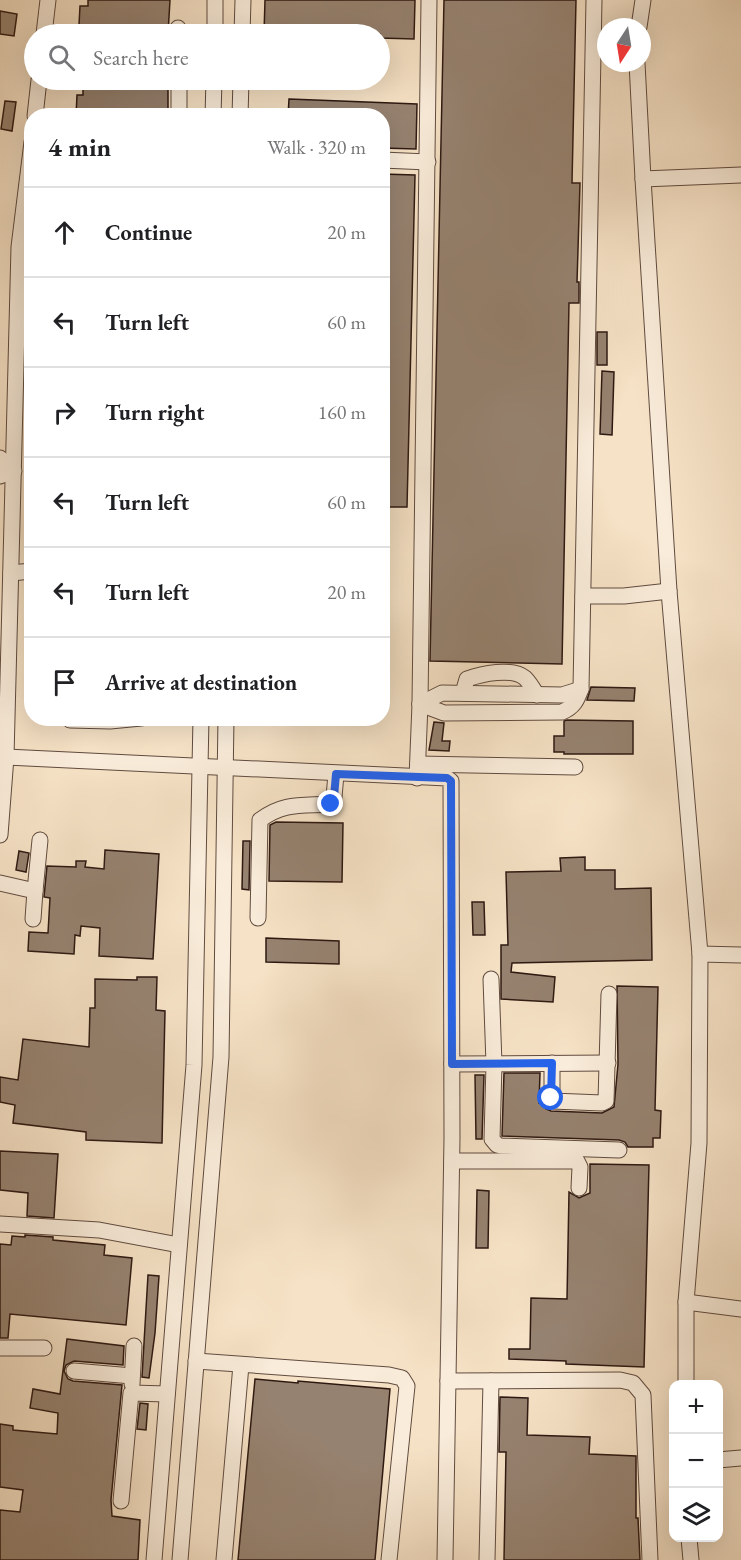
<!DOCTYPE html>
<meta charset="utf-8">
<style>
body{margin:0;font-family:"EB Garamond",serif;background:#f6f6f6;color:#202124}
.controls{position:absolute;right:18px;bottom:18px;display:grid;overflow:hidden;border-radius:12px;box-shadow:0 6px 24px #0002}
.controls button{width:54px;height:54px;display:grid;place-items:center;padding:0;border:0;border-bottom:2px solid #e0e0e0;background:#fff;color:#202124;font:30px sans-serif}
.compass{position:absolute;left:597px;top:18px;width:54px;height:54px;border-radius:50%;background:#fff;box-shadow:0 6px 24px #0002;rotate:192deg}
.stop{position:absolute;width:18px;height:18px;margin:-14px;border:4px solid #2563eb;border-radius:50%;background:#fff}
.stop.end{background:#2563eb;border-color:#fff;box-shadow:0 2px 6px #0008}
.list{margin:0;padding:0;list-style:none}
h2{display:flex;justify-content:space-between;align-items:center;height:78px;margin:0;padding:0 24px;font-size:26px}
h2 small{font-size:20px;font-weight:400;color:#757577}
.list li{display:grid;grid-template-columns:39px 1fr auto;gap:18px;align-items:center;box-sizing:border-box;height:90px;padding:0 24px;border-top:2px solid #e0e0e0}
.list b{display:block;font-size:22px;white-space:nowrap}
.list em{font-size:20px;font-style:normal;color:#757577}
.icon{flex:none;width:33px;height:33px;fill:none;stroke:currentColor;stroke-width:2;stroke-linecap:round;stroke-linejoin:round}
.map{position:relative;flex:none;width:741px;height:1560px;overflow:hidden}
.search{position:absolute;background:#fff;box-shadow:0 6px 24px #0002;left:24px;top:24px;width:366px;height:66px;display:flex;align-items:center;gap:15px;box-sizing:border-box;padding:0 21px;border-radius:33px;color:#757577;font-size:22px}
.panel{position:absolute;background:#fff;box-shadow:0 6px 24px #0002;left:24px;top:108px;width:366px;height:618px;border-radius:24px}
.map>svg:first-child{display:block}
</style>
<div class="map">
<svg width="741" height="1560" viewBox="0 0 741 1560">
<rect width="100%" height="100%" fill="#f6e2c6"/>
<filter id="stains"><feTurbulence type="fractalNoise" baseFrequency=".00333" numOctaves="4"/><feColorMatrix values="0 0 0 0 .2 0 0 0 0 .09 0 0 0 0 .02 0 0 0 .5 -.17"/></filter>
<radialGradient id="worn" r=".72"><stop offset=".6" stop-color="#630" stop-opacity="0"/><stop offset="1" stop-color="#630" stop-opacity=".3"/></radialGradient>
<g fill="#968270" stroke="#2e1912" stroke-width="1.5">
<path d="M 88,0 L 170,0 L 168,34 L 88,34 L 88,25 L 79,25 L 80,6 L 88,6 Z"/>
<path d="M 265,0 L 415,0 L 414,39 L 380,38 L 380,34 L 264,34 Z"/>
<path d="M 444,0 L 576,0 L 572,183 L 580,183 L 577,282 L 579,282 L 579,303 L 569,303 L 562,664 L 430,661 Z"/>
<path d="M 0,11 L 17,14 L 14,36 L 0,34 Z"/>
<path d="M 83,80 L 168,80 L 168,116 L 76,116 L 77,95 L 83,95 Z"/>
<path d="M 289,99 L 417,104 L 416,149 L 382,148 L 382,116 L 288,116 Z"/>
<path d="M 5,101 L 16,102 L 12,131 L 1,129 Z"/>
<path d="M 382,174 L 415,175 L 407,507 L 382,507 Z"/>
<rect x="597" y="332" width="10" height="33"/>
<path d="M 602,371 L 614,372 L 612,435 L 600,434 Z"/>
<path d="M 591,687 L 635,688 L 634,701 L 587,700 Z"/>
<path d="M 567,720 L 633,721 L 633,754 L 564,754 L 564,752 L 554,752 L 554,736 L 564,736 L 564,721 Z"/>
<path d="M 434,722 L 444,723 L 442,741 L 450,741 L 449,751 L 429,750 Z"/>
<path d="M 276,822 L 343,823 L 342,882 L 269,881 L 270,825 Z"/>
<path d="M 243,841 L 250,841 L 249,890 L 242,889 Z"/>
<path d="M 105,850 L 159,854 L 153,959 L 99,956 L 100,928 L 81,926 L 80,936 L 75,935 L 74,954 L 28,951 L 29,932 L 48,933 L 50,898 L 44,897 L 47,866 L 76,867 L 76,861 L 86,861 L 85,867 L 104,869 Z"/>
<path d="M 19,851 L 29,853 L 26,872 L 16,870 Z"/>
<path d="M 585,857 L 585,870 L 615,870 L 615,889 L 651,888 L 652,960 L 512,963 L 511,972 L 555,977 L 553,1002 L 501,999 L 501,945 L 508,945 L 506,872 L 561,871 L 560,858 Z"/>
<path d="M 472,902 L 484,902 L 485,935 L 473,935 Z"/>
<path d="M 266,938 L 339,941 L 339,964 L 266,962 Z"/>
<path d="M 137,977 L 157,977 L 156,1010 L 165,1011 L 162,1143 L 86,1140 L 86,1132 L 13,1123 L 15,1105 L 0,1102 L 0,1077 L 18,1080 L 23,1039 L 89,1047 L 90,1008 L 95,1008 L 95,979 L 137,980 Z"/>
<path d="M 617,986 L 658,987 L 655,1110 L 661,1111 L 660,1138 L 653,1138 L 653,1147 L 628,1147 L 625,1142 L 619,1140 L 502,1136 L 504,1073 L 540,1073 L 539,1103 L 543,1103 L 546,1109 L 551,1111 L 602,1113 L 614,1107 L 618,1064 Z"/>
<path d="M 475,1075 L 484,1075 L 482,1139 L 476,1139 Z"/>
<path d="M 0,1151 L 58,1154 L 54,1218 L 27,1216 L 28,1193 L 0,1190 Z"/>
<path d="M 590,1164 L 649,1165 L 644,1367 L 566,1364 L 566,1361 L 509,1359 L 509,1349 L 530,1349 L 531,1298 L 567,1299 L 569,1192 L 579,1198 L 590,1193 Z"/>
<path d="M 477,1190 L 489,1191 L 488,1248 L 476,1248 Z"/>
<path d="M 25,1235 L 53,1237 L 53,1240 L 105,1245 L 104,1255 L 132,1258 L 126,1325 L 10,1314 L 8,1338 L 0,1338 L 0,1244 L 11,1245 L 12,1236 L 25,1237 Z"/>
<path d="M 148,1275 L 159,1276 L 155,1333 L 149,1378 L 142,1377 Z"/>
<path d="M 67,1339 L 124,1346 L 123,1365 L 74,1361 L 66,1365 L 64,1371 L 68,1379 L 73,1381 L 122,1385 L 111,1500 L 112,1516 L 140,1520 L 138,1560 L 0,1560 L 0,1510 L 20,1512 L 23,1490 L 0,1487 L 0,1424 L 13,1426 L 13,1430 L 57,1434 L 58,1413 L 30,1408 L 33,1389 L 60,1394 Z"/>
<path d="M 255,1379 L 298,1383 L 298,1381 L 390,1389 L 375,1560 L 238,1560 Z"/>
<path d="M 500,1397 L 528,1398 L 527,1435 L 590,1437 L 589,1454 L 636,1456 L 636,1518 L 638,1518 L 640,1560 L 504,1560 L 506,1452 L 499,1452 Z"/>
<path d="M 140,1403 L 148,1404 L 146,1430 L 137,1429 Z"/>
</g>
<g fill="none" stroke-linecap="round" stroke-linejoin="round">
<g stroke="#604b3f" stroke-width="17">
<g id="minor">
<path d="M 639,27 L 643,0"/>
<path d="M 178,28 L 178,34"/>
<path d="M 44,34 L 48,0"/>
<path d="M 215,34 L 215,0"/>
<path d="M 242,34 L 243,0"/>
<path d="M 637,63 L 643,179 L 669,591 L 700,954 L 699,1143 L 686,1302 L 686,1384"/>
<path d="M 179,80 L 179,116"/>
<path d="M 35,116 L 39,80"/>
<path d="M 213,116 L 214,80"/>
<path d="M 240,116 L 241,80"/>
<path d="M 382,160 L 428,162"/>
<path d="M 643,179 L 741,175"/>
<path d="M 0,458 L 14,471 L 0,476"/>
<path d="M 11,573 L 32,571"/>
<path d="M 583,596 L 624,596 L 669,591"/>
<path d="M 463,693 L 467,679 C 481,674 512,667 525,678 C 530,683 534,690 537,695"/>
<path d="M 420,704 L 444,713 L 562,712 C 574,707 577,700 581,689 L 594,0"/>
<path d="M 420,704 L 442,693 L 562,695 L 581,689"/>
<path d="M 70,720 L 110,721 L 141,718"/>
<path d="M 6,757 L 447,778 L 451,781 L 452,1138 L 445,1560"/>
<path d="M 418,764 L 575,767"/>
<path d="M 417,778 L 420,704 L 429,0"/>
<path d="M 0,835 L 6,757 L 19,247 L 32,142"/>
<path d="M 0,883 L 35,891 L 33,919"/>
<path d="M 35,891 L 40,840"/>
<path d="M 258,918 L 260,820 C 284,802 302,806 331,804 L 334,797 L 336,774"/>
<path d="M 700,954 L 741,955"/>
<path d="M 491,979 L 494,1064 L 492,1139 L 497,1145 L 501,1146 L 619,1150"/>
<path d="M 552,1063 L 552,1101 L 602,1103 L 606,1101 L 609,994"/>
<path d="M 452,1064 L 608,1063"/>
<path d="M 452,1161 L 577,1161 L 580,1167 L 579,1188"/>
<path d="M 0,1224 L 99,1230 L 179,1245"/>
<path d="M 686,1302 L 741,1309"/>
<path d="M 0,1348 L 44,1348"/>
<path d="M 196,1361 L 389,1375 L 402,1378 L 407,1386 L 389,1560"/>
<path d="M 74,1371 L 132,1376"/>
<path d="M 448,1381 L 620,1380 L 633,1383 L 643,1395 L 650,1560"/>
<path d="M 132,1384 L 134,1346"/>
<path d="M 718,1460 L 741,1458"/>
<path d="M 121,1501 L 131,1393 L 167,1394"/>
<path d="M 689,1538 L 691,1560"/>
<path d="M 154,1560 L 194,1065 L 201,718"/>
<path d="M 180,1560 L 221,1057 L 226,718"/>
<path d="M 224,1560 L 241,1365"/>
<path d="M 487,1560 L 491,1381"/>
</g>
</g>
<use href="#minor" stroke="#f9ecda" stroke-width="15"/>
</g>
<g fill="none" stroke-linecap="round" stroke-linejoin="round">
<path stroke="#2563eb" stroke-width="8" d="M 331,804 L 334,797 L 336,774 L 447,778 L 451,781 L 452,1064 L 552,1063 L 551,1098"/>
</g>
<rect width="100%" height="100%" filter="url(#stains)"/>
<rect width="100%" height="100%" fill="url(#worn)"/>
</svg>
<div class="controls">
<button>+</button>
<button>−</button>
<button><svg class="icon" aria-label="layers" viewBox="0 0 24 24"><path d="M12 4l9 5-9 5-9-5zM3 14l9 5 9-5"/></svg></button>
</div>
<svg class="compass" viewBox="-18 -18 36 36"><path d="M0-13l5 13h-10z" fill="#e53935"/><path d="M0 13l5-13h-10z" fill="#757577"/></svg>
<div class="stop" style="left:551px;top:1098px"></div>
<div class="stop end" style="left:331px;top:804px"></div>
<div class="search"><svg class="icon" aria-label="search" viewBox="0 0 24 24"><circle cx="10" cy="10" r="6"/><path d="M15 15l6 6"/></svg>Search here</div>
<section class="panel">
<h2>4 min<small>Walk · 320 m</small></h2>
<ul class="list">
<li><svg class="icon" aria-label="ahead" viewBox="0 0 24 24"><path d="M12 20V5M6 11l6-6 6 6"/></svg><div><b>Continue</b></div><em>20 m</em></li>
<li><svg class="icon" aria-label="left" viewBox="0 0 24 24"><path d="M17 20v-9H6M10 6l-5 5 5 5"/></svg><div><b>Turn left</b></div><em>60 m</em></li>
<li><svg class="icon" aria-label="right" viewBox="0 0 24 24"><path d="M7 20v-9h11M14 6l5 5-5 5"/></svg><div><b>Turn right</b></div><em>160 m</em></li>
<li><svg class="icon" aria-label="left" viewBox="0 0 24 24"><path d="M17 20v-9H6M10 6l-5 5 5 5"/></svg><div><b>Turn left</b></div><em>60 m</em></li>
<li><svg class="icon" aria-label="left" viewBox="0 0 24 24"><path d="M17 20v-9H6M10 6l-5 5 5 5"/></svg><div><b>Turn left</b></div><em>20 m</em></li>
<li><svg class="icon" aria-label="arrive" viewBox="0 0 24 24"><path d="M6 21V4h12l-3 4 3 4H6"/></svg><div><b>Arrive at destination</b></div></li>
</ul>
</section>
</div>
